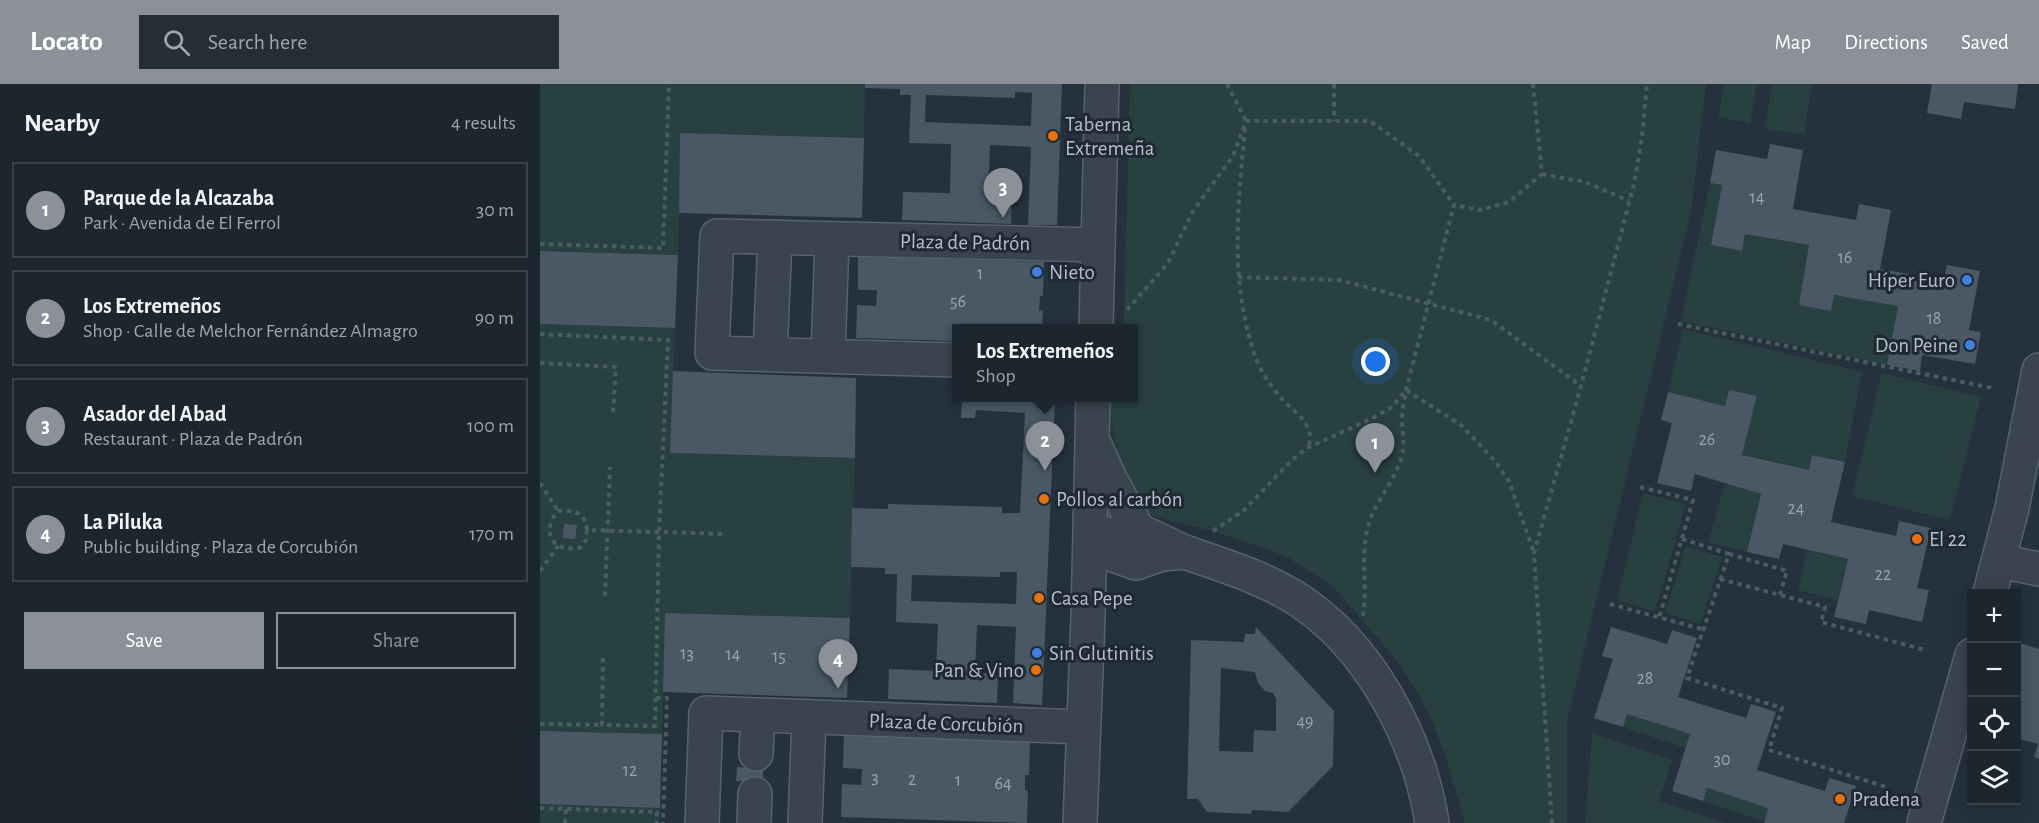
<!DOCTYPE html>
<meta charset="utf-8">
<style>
body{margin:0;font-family:"Alegreya Sans",sans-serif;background:#252e36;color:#f1f3f6}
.controls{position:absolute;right:18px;bottom:18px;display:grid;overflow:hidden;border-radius:0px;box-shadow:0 3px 15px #0003}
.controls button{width:54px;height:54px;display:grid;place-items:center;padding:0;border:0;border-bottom:2px solid #3a434a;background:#1c262e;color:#f1f3f6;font:30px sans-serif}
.you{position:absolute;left:836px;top:278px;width:21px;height:21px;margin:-15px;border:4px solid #fff;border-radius:50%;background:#1a73e8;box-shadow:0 0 0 9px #1a73e833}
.badge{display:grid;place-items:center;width:39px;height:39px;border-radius:50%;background:#8c9099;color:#fff;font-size:20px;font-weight:700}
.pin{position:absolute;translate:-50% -50px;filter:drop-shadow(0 2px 3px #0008)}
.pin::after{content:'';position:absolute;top:32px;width:21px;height:18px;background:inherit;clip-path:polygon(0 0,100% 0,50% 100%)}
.popup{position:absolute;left:412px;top:240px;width:186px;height:78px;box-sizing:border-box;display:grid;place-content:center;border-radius:0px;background:#1c262e;filter:drop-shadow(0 2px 4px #0005);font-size:20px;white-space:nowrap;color:#a0a5aa}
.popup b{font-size:22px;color:#f1f3f6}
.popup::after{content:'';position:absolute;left:50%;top:100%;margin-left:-12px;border:12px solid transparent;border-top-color:#1c262e}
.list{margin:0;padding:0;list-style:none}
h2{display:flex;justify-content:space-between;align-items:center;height:78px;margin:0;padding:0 24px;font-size:26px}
h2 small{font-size:20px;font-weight:400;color:#a0a5aa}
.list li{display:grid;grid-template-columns:39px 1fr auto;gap:18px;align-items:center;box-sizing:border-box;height:96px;margin:0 12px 12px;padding:0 12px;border:2px solid #3a434a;border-radius:0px}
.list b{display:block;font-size:22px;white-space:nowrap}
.list p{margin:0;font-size:20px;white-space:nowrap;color:#a0a5aa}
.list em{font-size:20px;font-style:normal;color:#a0a5aa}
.actions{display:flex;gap:12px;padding:18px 24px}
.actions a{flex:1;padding:14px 0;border:2px solid #8c9099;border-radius:0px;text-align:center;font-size:21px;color:#8c9099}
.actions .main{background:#8c9099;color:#fff}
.icon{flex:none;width:33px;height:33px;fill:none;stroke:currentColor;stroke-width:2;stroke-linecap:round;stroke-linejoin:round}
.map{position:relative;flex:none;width:1499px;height:739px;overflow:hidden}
header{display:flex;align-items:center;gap:36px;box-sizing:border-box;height:84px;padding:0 30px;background:#8c9099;color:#fff}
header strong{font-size:28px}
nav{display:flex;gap:33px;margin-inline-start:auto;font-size:21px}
.search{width:420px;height:54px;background:#252e36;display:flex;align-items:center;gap:15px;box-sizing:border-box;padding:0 21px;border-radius:0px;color:#a0a5aa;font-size:22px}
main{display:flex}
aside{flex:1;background:#1c262e}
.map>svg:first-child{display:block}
</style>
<header>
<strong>Locato</strong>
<div class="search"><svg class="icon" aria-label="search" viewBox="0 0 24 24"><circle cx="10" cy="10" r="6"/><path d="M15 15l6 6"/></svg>Search here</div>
<nav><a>Map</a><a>Directions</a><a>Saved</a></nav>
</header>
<main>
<aside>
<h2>Nearby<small>4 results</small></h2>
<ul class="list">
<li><span class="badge">1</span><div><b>Parque de la Alcazaba</b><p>Park · Avenida de El Ferrol</p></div><em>30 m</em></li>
<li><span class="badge">2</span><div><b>Los Extremeños</b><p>Shop · Calle de Melchor Fernández Almagro</p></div><em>90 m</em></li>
<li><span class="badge">3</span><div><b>Asador del Abad</b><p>Restaurant · Plaza de Padrón</p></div><em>100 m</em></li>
<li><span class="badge">4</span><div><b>La Piluka</b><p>Public building · Plaza de Corcubión</p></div><em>170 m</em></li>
</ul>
<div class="actions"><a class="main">Save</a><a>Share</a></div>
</aside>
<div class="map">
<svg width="1499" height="739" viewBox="0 0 1499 739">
<rect width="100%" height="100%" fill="#25323e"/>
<g fill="#284040">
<path d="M 0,0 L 325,0 L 324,54 L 141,49 L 138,171 L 0,167 Z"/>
<path d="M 590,0 L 1166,0 L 1151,128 L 1027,636 L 1027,739 L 925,739 L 906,674 L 893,638 L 877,608 L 861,582 L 795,504 L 746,472 L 673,447 L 608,431 L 588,410 L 568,325 L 570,314 L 594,314 L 594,244 L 582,244 L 584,234 Z"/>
<path d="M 1184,0 L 1217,0 L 1210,39 L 1178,33 Z"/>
<path d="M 1232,0 L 1272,0 L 1264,51 L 1225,45 Z"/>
<path d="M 1170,99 L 1182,101 L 1171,161 L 1202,167 L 1205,150 L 1269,161 L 1294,211 L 1358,222 L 1347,281 L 1141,237 Z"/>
<path d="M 0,240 L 135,244 L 130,369 L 315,374 L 310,534 L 126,529 L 122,650 L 0,647 Z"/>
<path d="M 1143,245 L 1322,288 L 1305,378 L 1273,371 L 1269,386 L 1202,371 L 1217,312 L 1189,306 L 1185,322 L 1128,308 Z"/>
<path d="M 1342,289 L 1441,313 L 1410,436 L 1312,412 Z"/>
<path d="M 1185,399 L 1221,410 L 1207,468 L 1168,458 Z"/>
<path d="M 1103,409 L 1146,420 L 1115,528 L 1077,516 Z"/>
<path d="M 1146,462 L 1182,473 L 1160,540 L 1125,529 Z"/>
<path d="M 1268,465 L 1308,475 L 1297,516 L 1258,506 Z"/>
<path d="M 1087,630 L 1150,650 L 1146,664 L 1083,643 Z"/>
<path d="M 1052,649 L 1132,676 L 1119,717 L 1186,739 L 1045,739 Z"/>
<path d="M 1167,704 L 1228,724 L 1224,737 L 1163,717 Z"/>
<path d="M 0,720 L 120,724 L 119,739 L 0,739 Z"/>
</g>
<g fill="#495864" fill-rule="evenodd">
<path d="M 325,0 L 522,0 L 517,141 L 488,141 L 491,63 L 450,61 L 448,111 L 472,112 L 471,140 L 362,136 L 363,108 L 410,109 L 411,60 L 369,59 L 371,11 L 360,11 L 360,5 L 325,4 ZM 475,8 L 492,9 L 491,42 L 385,38 L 386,11 L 475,14 Z"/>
<path d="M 1392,0 L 1478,0 L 1475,25 L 1424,18 L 1421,35 L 1387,29 Z"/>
<path d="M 140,49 L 324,54 L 322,134 L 139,129 Z"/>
<path d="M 1230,60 L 1263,66 L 1253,125 L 1316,136 L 1319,120 L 1351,126 L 1340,185 L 1404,196 L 1407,181 L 1440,187 L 1429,246 L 1441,248 L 1435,280 L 1382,271 L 1380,287 L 1347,281 L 1358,222 L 1294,211 L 1291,227 L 1259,221 L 1269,161 L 1205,150 L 1202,167 L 1171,161 L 1182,101 L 1170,99 L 1176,66 L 1227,75 Z"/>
<path d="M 0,167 L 138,171 L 135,244 L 0,240 Z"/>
<path d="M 318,173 L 504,178 L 503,212 L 500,212 L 499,227 L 503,226 L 502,244 L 416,244 L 416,257 L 316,254 L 317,221 L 336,222 L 337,206 L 318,206 Z"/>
<path d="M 133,287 L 316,294 L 315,374 L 130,369 Z"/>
<path d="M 1189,306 L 1217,312 L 1202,371 L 1269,386 L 1272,371 L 1305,378 L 1291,438 L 1356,452 L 1359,437 L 1391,444 L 1377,504 L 1389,506 L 1382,538 L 1329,526 L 1326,540 L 1294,533 L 1308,475 L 1243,460 L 1239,475 L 1207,468 L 1221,410 L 1155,390 L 1151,407 L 1117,399 L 1132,339 L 1121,336 L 1128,308 L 1185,322 Z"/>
<path d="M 422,314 L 515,314 L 502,621 L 473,619 L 476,543 L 437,541 L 435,589 L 458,590 L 457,619 L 348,615 L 349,585 L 396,587 L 398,540 L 356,538 L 357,490 L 345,490 L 345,484 L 311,483 L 312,424 L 348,425 L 348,420 L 462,423 L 462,429 L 480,429 L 485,329 L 436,326 L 435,334 L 421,334 ZM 460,488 L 477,488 L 476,520 L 371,517 L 372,491 L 460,493 Z"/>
<path d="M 24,440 L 37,441 L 35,455 L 23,454 Z"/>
<path d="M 125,529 L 310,534 L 307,614 L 123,608 Z"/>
<path d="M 716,543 L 794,627 L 793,682 L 748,728 L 712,726 L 711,730 L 667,728 L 658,715 L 647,715 L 651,556 L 704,558 L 705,550 L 715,550 ZM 681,584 L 715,588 L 718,599 L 725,607 L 733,609 L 736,615 L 736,647 L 714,646 L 713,668 L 679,667 Z"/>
<path d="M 1071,543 L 1127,560 L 1132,546 L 1157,554 L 1138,613 L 1206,634 L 1211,620 L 1236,628 L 1217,686 L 1285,707 L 1289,694 L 1316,702 L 1304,739 L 1224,739 L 1228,724 L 1167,704 L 1163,717 L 1132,707 L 1150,650 L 1087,630 L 1083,643 L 1054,634 L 1073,575 L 1062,572 Z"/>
<path d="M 1480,559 L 1499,565 L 1499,675 L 1494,673 L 1498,660 L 1476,654 L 1476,571 Z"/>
<path d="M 0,647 L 122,650 L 120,724 L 0,720 Z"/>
<path d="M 304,651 L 490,658 L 489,691 L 485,691 L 485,706 L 488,707 L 487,739 L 301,733 L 302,700 L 321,701 L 322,685 L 303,684 Z"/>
<path d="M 197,683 L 223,684 L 223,697 L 196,697 Z"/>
</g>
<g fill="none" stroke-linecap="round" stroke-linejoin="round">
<g stroke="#57626c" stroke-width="36">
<g id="minor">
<path d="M 556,244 L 562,0"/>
<path d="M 230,270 L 235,153"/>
<path d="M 288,272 L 292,155"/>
<path d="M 416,276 L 172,269 L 177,152 L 558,161"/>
<path d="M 555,361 L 569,393 L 599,448"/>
<path d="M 550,450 C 560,450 571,451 581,450 C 587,449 594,447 599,448 C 612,450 632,464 645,468 C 684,482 717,491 754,513 C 828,559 879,654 892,739"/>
<path d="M 550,463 L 596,479 L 622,470 L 644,468"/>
<path d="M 1459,477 L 1499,485"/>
<path d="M 1450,509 L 1472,424 L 1499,286"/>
<path d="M 216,670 L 218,632"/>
<path d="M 162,739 L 166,629 L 543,643"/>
<path d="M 214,739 L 215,710"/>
<path d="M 265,739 L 269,635"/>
<path d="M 540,739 L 548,534 L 553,314"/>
<path d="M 1384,739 L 1432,571"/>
</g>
</g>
<g stroke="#475d5e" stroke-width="4" stroke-dasharray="4.5 4.5" stroke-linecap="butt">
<path d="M 687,0 L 706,37"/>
<path d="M 794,0 L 794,37"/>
<path d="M 705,44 C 698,122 689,196 715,272 C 720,286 731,303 742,315 C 754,328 777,342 768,363"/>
<path d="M 1002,90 L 1045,98 L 1089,117"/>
<path d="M 0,160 L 123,164 L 129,0"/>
<path d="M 698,193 L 799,196 L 951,236 L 1041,302"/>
<path d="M 587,226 L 628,179 L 653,127 L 693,72 L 706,37 L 830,37 L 879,72 L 914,121"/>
<path d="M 1138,240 L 1452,304"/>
<path d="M 0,250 L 128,256 L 119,448 L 115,642 L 62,641 L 63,570"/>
<path d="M 0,279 L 76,283 L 73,328"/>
<path d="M 0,399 L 18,427"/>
<path d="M 1100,403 L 1153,416 L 1119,534"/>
<path d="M 47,446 C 46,428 33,426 18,427 C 0,448 13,470 41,463 L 46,456 L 47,446 L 186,450"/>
<path d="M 673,447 L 703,427 L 751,377 L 767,364 L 833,334 L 852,323 L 866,306 L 921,341 L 955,377 L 969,397 L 994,469"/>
<path d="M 1142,455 L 1189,470 L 1147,594 L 1242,624 L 1229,666 L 1346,703"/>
<path d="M 1189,470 L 1247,487 L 1240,511"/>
<path d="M 0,487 L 18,462"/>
<path d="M 1180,495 L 1285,523 L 1281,538 L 1385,566"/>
<path d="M 65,512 L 70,383"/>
<path d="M 1070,520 L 1162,545"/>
<path d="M 823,532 C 828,500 819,468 830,436 C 837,416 854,397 861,375 C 866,360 862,348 862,334 C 862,324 865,315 866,306 L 914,121 L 940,126 L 969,118 L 1002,90 L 993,0"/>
<path d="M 116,614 L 127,614 L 123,739"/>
<path d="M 0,640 L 62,641"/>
<path d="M 0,724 L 117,728 L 116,739"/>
<path d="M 25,739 L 26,725"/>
<path d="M 1012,739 L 994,469 L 1041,302 L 1094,100 L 1102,53 L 1107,0"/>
</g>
<use href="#minor" stroke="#39444e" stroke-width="33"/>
</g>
<g fill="#e8710a" stroke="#1e2933" stroke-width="2">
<circle cx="513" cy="52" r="6"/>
<circle cx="504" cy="415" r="6"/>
<circle cx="1377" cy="455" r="6"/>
<circle cx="499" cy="514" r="6"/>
<circle cx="496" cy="586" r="6"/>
<circle cx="1300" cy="715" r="6"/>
</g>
<g fill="#3f7fe0" stroke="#1e2933" stroke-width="2">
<circle cx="497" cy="188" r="6"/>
<circle cx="1427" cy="196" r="6"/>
<circle cx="1430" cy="261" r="6"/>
<circle cx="497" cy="569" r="6"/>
</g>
<g text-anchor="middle" stroke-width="6" stroke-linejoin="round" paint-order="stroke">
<g font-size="18" fill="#9aa5b0">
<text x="1217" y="119">14</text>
<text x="1305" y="179">16</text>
<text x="440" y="195">1</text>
<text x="418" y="223">56</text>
<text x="1394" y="240">18</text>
<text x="1167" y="361">26</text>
<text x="1256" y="430">24</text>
<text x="1343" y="496">22</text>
<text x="147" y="575">13</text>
<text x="193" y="576">14</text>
<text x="239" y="578">15</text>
<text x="1105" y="600">28</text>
<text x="765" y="643">49</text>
<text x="1182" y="681">30</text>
<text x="90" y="692">12</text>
<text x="335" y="699">3</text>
<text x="372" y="701">2</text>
<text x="418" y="702">1</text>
<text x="463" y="705">64</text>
</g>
<g font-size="21" fill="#b5bfc9" stroke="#1e2933" text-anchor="start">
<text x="525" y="47">Taberna<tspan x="525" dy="24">Extremeña</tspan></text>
<text x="509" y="195">Nieto</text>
<text x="1415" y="203" text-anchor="end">Híper Euro</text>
<text x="1418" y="268" text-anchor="end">Don Peine</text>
<text x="516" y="422">Pollos al carbón</text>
<text x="1389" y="462">El 22</text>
<text x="511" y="521">Casa Pepe</text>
<text x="509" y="576">Sin Glutinitis</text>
<text x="484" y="593" text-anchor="end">Pan &amp; Vino</text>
<text x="1312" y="722">Pradena</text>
</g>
<g font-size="21" fill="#b5bfc9" stroke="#1e2933">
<text transform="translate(425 158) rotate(1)" y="7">Plaza de Padrón</text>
<text transform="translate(406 639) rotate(2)" y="7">Plaza de Corcubión</text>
</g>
</g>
</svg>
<div class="controls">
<button>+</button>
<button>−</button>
<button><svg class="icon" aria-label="locate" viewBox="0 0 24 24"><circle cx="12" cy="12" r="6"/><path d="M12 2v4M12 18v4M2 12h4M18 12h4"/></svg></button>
<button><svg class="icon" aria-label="layers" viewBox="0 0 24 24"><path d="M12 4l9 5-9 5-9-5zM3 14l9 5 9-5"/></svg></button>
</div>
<div class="you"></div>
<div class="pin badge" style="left:835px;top:389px">1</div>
<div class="pin badge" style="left:505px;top:387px">2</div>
<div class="popup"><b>Los Extremeños</b>Shop</div>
<div class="pin badge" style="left:463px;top:134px">3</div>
<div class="pin badge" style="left:298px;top:605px">4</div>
</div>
</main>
